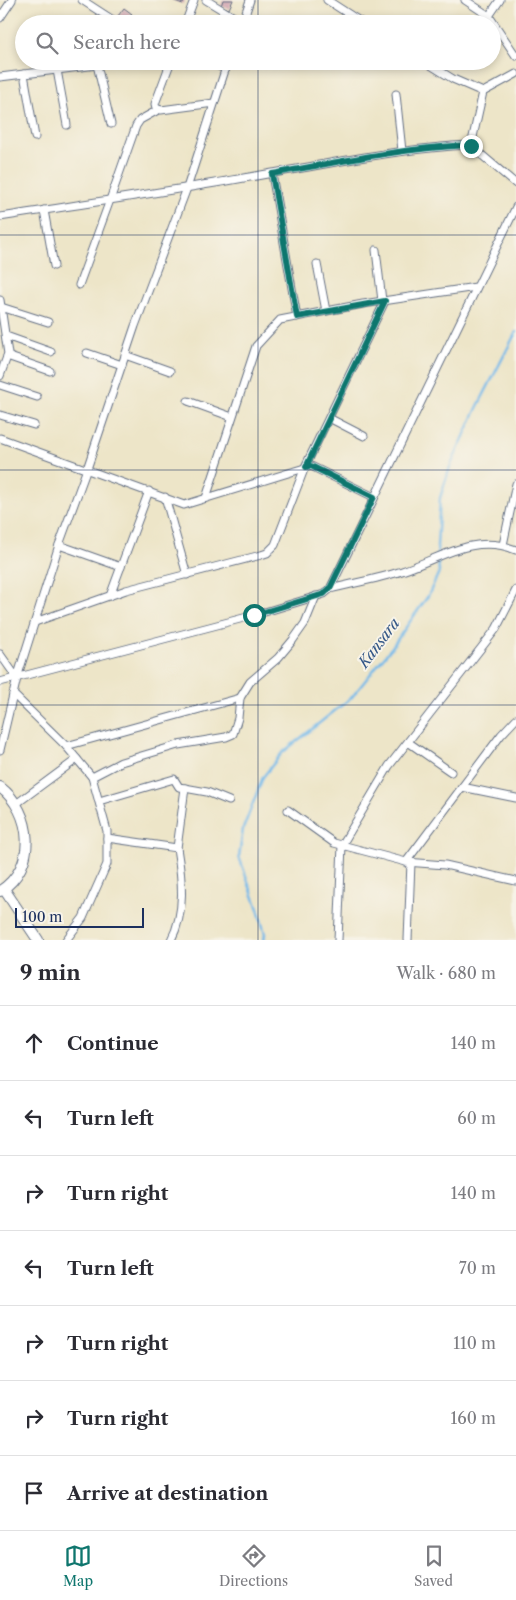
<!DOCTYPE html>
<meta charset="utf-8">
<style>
body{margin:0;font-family:"Libre Caslon Text",serif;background:#f7f7f7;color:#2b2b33}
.scale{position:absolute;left:15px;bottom:12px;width:129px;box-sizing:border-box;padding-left:5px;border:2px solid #1b2f5e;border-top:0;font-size:14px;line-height:18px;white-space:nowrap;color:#1b2f5e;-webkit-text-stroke:4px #f7f3e8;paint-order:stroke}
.stop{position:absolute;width:15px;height:15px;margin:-11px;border:4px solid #0f766e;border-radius:50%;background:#fff}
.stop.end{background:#0f766e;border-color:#fff;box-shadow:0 1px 5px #0008}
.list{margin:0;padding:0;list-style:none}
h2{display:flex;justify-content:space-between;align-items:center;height:65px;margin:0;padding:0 20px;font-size:21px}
h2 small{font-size:16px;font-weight:400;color:#7c7c81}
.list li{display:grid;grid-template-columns:32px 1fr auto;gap:15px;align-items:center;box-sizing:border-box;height:75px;padding:0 20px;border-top:1px solid #e1e1e2}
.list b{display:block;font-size:19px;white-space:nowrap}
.list em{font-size:16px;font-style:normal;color:#7c7c81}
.icon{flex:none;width:28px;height:28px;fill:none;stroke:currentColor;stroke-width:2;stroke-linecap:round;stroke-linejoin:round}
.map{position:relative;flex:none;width:516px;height:940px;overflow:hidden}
.search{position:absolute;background:#fff;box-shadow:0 2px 8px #0003;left:15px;right:15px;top:15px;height:55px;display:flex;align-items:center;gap:12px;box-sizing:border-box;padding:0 18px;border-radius:28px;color:#7c7c81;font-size:19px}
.sheet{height:590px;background:#fff}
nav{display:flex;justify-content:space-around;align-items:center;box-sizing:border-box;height:70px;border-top:1px solid #e1e1e2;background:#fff;font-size:14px;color:#7c7c81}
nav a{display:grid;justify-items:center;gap:2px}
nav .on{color:#0f766e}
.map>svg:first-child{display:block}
</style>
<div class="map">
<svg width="516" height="940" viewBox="0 0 516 940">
<rect width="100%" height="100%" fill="#f7f3e8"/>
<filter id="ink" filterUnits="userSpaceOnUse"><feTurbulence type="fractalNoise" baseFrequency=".02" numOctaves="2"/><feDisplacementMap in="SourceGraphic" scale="10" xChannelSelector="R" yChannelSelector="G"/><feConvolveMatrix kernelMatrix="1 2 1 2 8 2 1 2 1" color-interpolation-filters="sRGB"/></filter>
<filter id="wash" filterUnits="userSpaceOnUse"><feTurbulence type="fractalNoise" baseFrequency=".0096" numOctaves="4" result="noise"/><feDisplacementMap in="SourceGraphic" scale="20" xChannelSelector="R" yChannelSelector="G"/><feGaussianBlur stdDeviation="1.12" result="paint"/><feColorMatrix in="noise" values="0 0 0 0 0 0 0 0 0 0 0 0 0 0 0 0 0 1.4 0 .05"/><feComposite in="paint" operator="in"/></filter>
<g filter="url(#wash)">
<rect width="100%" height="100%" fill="#ede5c8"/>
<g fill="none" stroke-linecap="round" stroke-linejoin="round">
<path stroke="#73b9ea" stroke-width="2.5" d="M 264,940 L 265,934 L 258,909 L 239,857 L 243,829 L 263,777 L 282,753 L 352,697 L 392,647 L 428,596 L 439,572 L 437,546 L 440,498 L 450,467 L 477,408 L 516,332"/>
</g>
<g id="blocks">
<g fill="#cb99a8">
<path d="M 172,0 L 185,0 L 183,4 Z"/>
<path d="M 223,0 L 233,0 L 229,9 L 221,6 Z"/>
<path d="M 124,8 L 132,14 L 129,18 L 131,19 L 127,23 L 118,16 Z"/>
</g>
</g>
</g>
<g filter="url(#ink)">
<use href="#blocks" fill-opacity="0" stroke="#646f83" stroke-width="1"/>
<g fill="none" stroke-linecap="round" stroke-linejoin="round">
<g stroke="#646f83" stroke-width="9">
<g id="minor">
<path d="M 82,0 L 119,24"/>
<path d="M 206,0 L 242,22"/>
<path d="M 327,0 L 364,24"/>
<path d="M 465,0 L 489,16 L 500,0"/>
<path d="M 489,16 L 516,56"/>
<path d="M 0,18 L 12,0"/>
<path d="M 185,24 L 194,0"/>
<path d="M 242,24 L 250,0"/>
<path d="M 171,61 L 155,104 L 156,108 L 161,110 L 214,103"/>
<path d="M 207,61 L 226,69"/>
<path d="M 424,61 L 453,79 L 483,92 L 516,74"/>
<path d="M 97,65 L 111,124"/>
<path d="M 57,70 L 67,125"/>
<path d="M 24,74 L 35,137"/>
<path d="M 0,77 L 97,65 L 104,61"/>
<path d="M 396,94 L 402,151"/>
<path d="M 471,146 L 483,92"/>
<path d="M 272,174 L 297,317"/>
<path d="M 44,210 L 54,266"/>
<path d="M 0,217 C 89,203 178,190 267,174 C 334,163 401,148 470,145 L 516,184"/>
<path d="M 376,250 L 382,301"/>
<path d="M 317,264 L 326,311"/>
<path d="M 79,285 L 110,200 L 136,126 L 140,120 L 158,110"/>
<path d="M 0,300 L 8,354 L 0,376"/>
<path d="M 1,307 L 48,322"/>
<path d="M 6,336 L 51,352"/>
<path d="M 87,353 L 122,365"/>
<path d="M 125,355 L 170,371"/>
<path d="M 7,356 L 50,371"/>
<path d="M 0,385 L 37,397"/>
<path d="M 188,401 L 232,417"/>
<path d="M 0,415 L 34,425"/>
<path d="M 329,418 L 364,436"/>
<path d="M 0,438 L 184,505 L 311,466 L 374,497"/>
<path d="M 165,497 L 187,575"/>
<path d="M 206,498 L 256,346 L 280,320 L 363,304 L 476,287"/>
<path d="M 59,545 L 121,567"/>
<path d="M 503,545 L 516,484"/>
<path d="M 330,589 C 354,583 378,579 402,571 C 441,558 474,533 516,550"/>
<path d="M 110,596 L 149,491"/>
<path d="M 35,622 L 126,590 L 261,555 L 267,553 L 275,545 L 305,467 L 385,301"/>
<path d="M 0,654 L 17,678"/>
<path d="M 0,682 L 255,615 L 324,594 L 330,589 L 516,207"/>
<path d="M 13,694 L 66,746 L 92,777"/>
<path d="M 408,742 L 451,772"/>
<path d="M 66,746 L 240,698"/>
<path d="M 0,750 L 17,678 L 59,545 L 88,466 L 135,326 L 187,188 L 228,61"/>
<path d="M 462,787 L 516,798"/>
<path d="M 99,801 L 174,779 L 179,787 L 207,792 L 229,801"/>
<path d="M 16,804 L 77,759"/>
<path d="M 288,810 L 334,843 L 406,862 L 445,865 L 516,881"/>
<path d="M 107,838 L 177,848 C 182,878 186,912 171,940"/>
<path d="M 177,848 L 185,788"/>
<path d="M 406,862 L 501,735 L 516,719"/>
<path d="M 66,940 L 83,918 L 107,864 L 107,831 L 92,777 L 121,762 L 178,745 L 226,737 L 233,734 L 238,718 L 240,698 L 250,682 L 278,658 L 293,640 L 305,623 L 316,596"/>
<path d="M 338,940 L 342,845 L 389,766 L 496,629 L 516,590"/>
<path d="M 408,940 L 411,862"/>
</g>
</g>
<g stroke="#646f83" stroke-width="12">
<g id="primary">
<path d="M 0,787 C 33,812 38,867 0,891"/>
<path d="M 4,889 L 38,940"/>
</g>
</g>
<use href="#minor" stroke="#fff" stroke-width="7"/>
<use href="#primary" stroke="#fff" stroke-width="10"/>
</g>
</g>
<g fill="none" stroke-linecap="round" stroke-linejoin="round" filter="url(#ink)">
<path stroke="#0f766e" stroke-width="6" d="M 254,615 L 324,594 L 330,588 L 374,497 L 311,466 L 306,467 L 385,301 L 297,317 L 272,174 C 337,162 403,148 470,145 L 471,146"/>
</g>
<path fill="none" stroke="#1b2f5e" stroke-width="1" stroke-opacity="0.55" d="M 258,0 L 258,24M 258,61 L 258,940M 0,235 L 516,235M 0,470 L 516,470M 0,705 L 516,705"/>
<g text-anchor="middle" stroke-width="4" stroke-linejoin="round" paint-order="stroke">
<g font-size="15" font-style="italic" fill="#355888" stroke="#f7f3e8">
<text transform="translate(379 643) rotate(-53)" y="5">Kansara</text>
</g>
</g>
</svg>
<div class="scale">100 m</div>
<div class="stop" style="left:254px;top:615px"></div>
<div class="stop end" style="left:471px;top:146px"></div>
<div class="search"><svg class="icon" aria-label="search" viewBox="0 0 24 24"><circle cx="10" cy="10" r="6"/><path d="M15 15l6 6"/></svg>Search here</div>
</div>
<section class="sheet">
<h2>9 min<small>Walk · 680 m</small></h2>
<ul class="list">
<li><svg class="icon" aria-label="ahead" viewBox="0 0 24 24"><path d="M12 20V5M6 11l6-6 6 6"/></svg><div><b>Continue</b></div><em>140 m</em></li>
<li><svg class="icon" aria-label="left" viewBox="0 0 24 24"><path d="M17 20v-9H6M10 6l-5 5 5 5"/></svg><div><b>Turn left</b></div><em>60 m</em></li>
<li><svg class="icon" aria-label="right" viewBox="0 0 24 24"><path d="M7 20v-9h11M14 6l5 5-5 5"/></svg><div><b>Turn right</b></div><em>140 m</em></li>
<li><svg class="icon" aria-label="left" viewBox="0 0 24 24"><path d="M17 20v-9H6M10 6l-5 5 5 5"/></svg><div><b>Turn left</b></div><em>70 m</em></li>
<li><svg class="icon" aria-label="right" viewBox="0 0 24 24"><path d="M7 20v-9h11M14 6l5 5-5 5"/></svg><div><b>Turn right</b></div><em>110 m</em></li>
<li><svg class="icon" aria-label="right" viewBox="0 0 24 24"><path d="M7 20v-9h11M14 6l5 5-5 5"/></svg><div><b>Turn right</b></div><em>160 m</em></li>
<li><svg class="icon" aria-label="arrive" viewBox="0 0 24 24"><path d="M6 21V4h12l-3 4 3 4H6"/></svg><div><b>Arrive at destination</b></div></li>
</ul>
</section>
<nav>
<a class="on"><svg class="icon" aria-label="map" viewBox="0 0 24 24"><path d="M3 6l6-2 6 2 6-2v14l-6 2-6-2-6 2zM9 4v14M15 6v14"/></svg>Map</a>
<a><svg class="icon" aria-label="directions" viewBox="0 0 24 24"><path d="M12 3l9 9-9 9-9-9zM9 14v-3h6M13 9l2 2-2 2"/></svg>Directions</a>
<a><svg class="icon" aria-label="saved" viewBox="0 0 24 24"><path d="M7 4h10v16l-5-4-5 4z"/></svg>Saved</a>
</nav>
